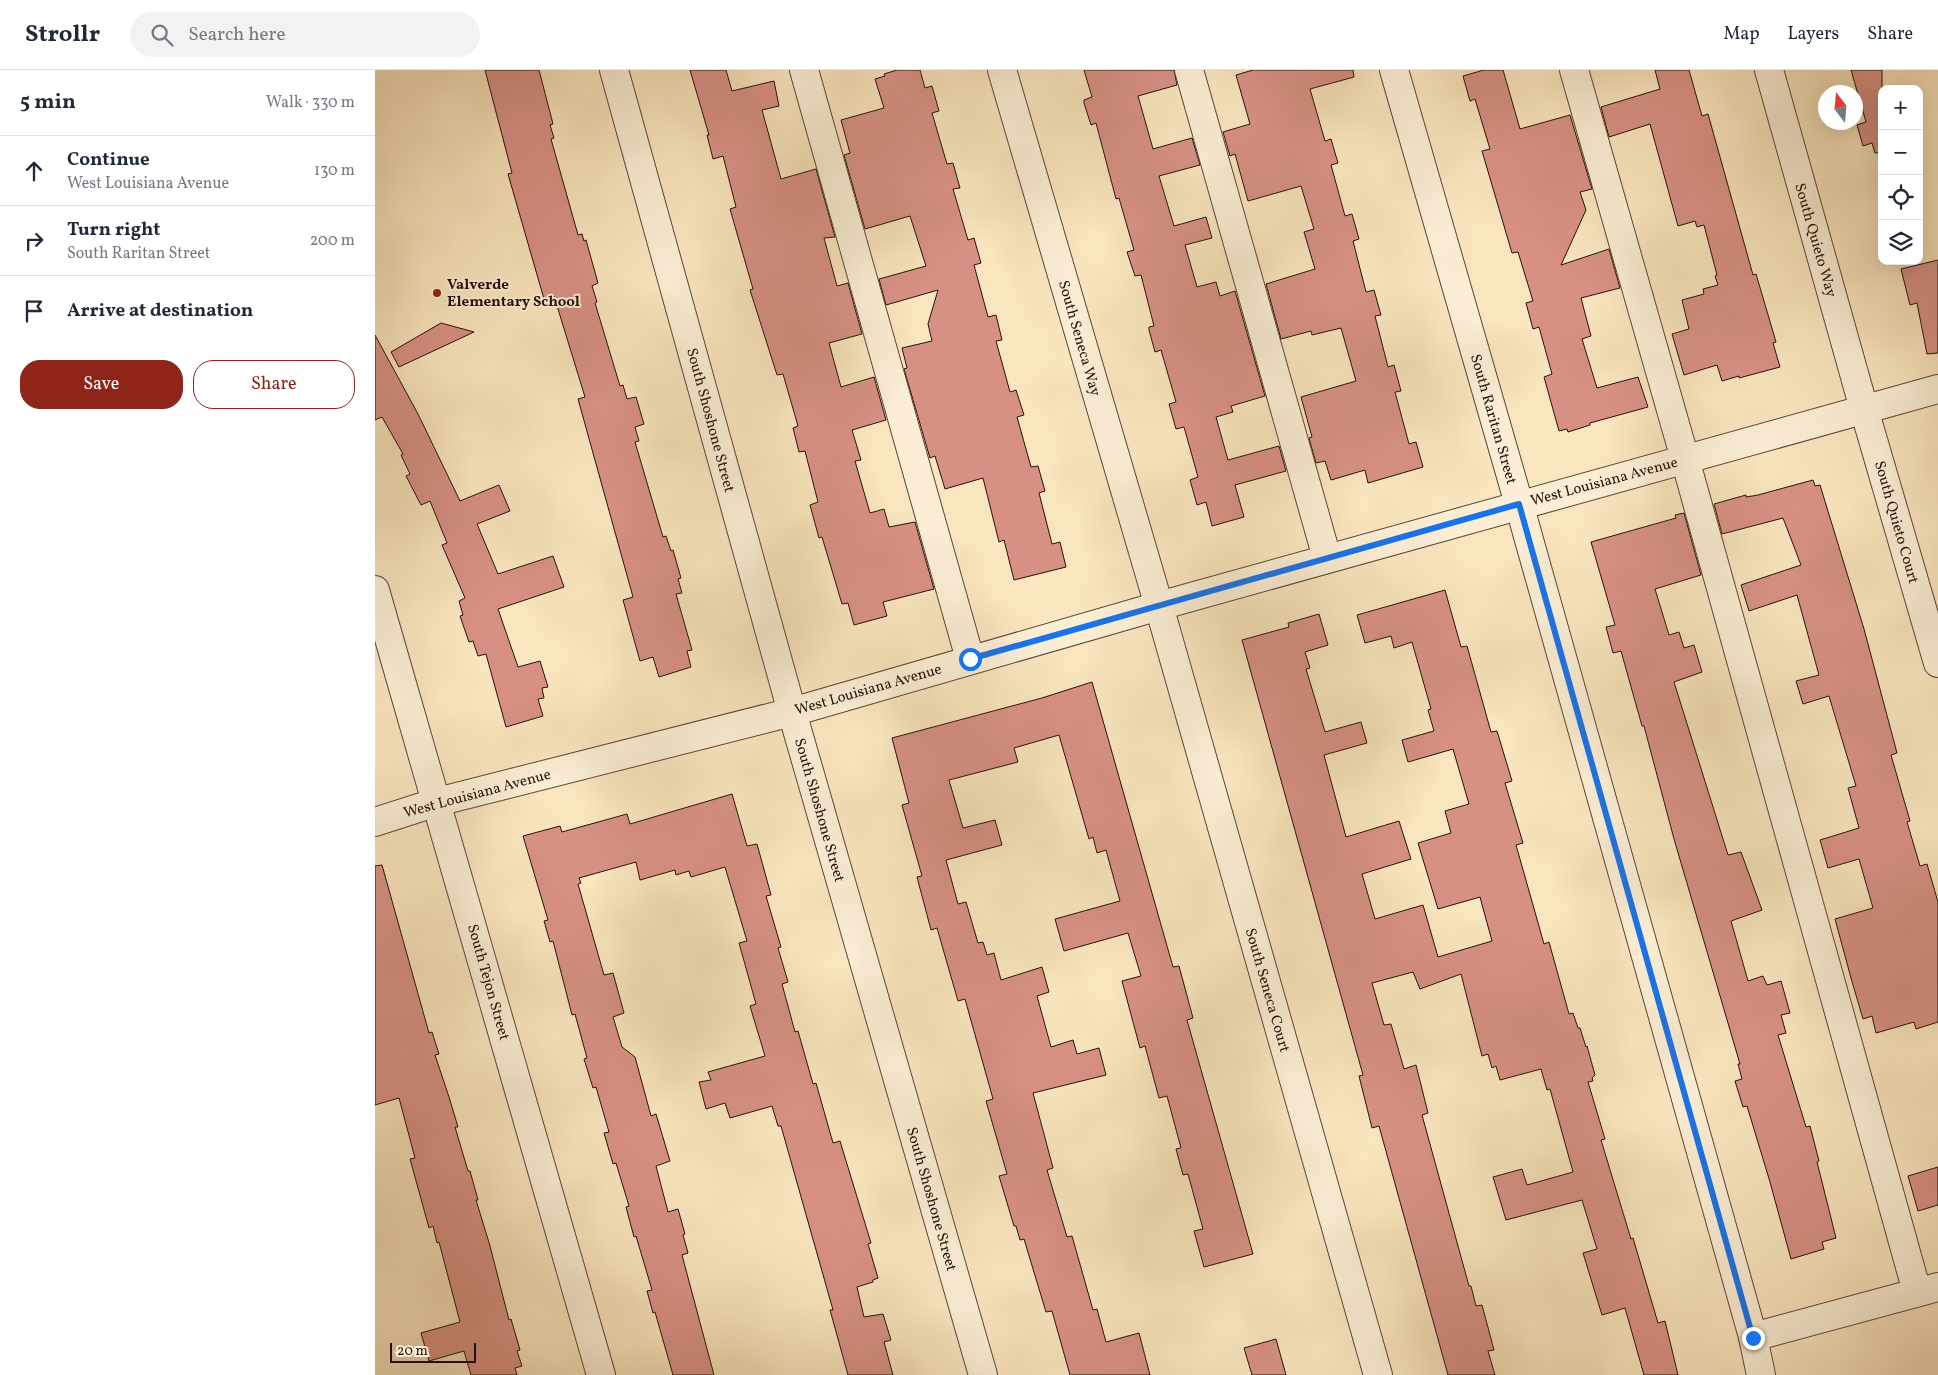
<!DOCTYPE html>
<meta charset="utf-8">
<style>
body{margin:0;font-family:Vollkorn,serif;background:#f2f2f3;color:#1f2937}
.controls{position:absolute;right:15px;top:15px;display:grid;overflow:hidden;border-radius:10px;box-shadow:0 5px 20px #0002}
.controls button{width:45px;height:45px;display:grid;place-items:center;padding:0;border:0;border-bottom:1px solid #e0e1e3;background:#fff;color:#1f2937;font:25px sans-serif}
.compass{position:absolute;left:1443px;top:15px;width:45px;height:45px;border-radius:50%;background:#fff;box-shadow:0 5px 20px #0002;rotate:344deg}
.scale{position:absolute;left:15px;bottom:12px;width:86px;box-sizing:border-box;padding-left:5px;border:2px solid #271108;border-top:0;font-size:14px;line-height:18px;white-space:nowrap;color:#271108;-webkit-text-stroke:4px #fbeed5;paint-order:stroke}
.stop{position:absolute;width:15px;height:15px;margin:-11px;border:4px solid #1a73e8;border-radius:50%;background:#fff}
.stop.end{background:#1a73e8;border-color:#fff;box-shadow:0 1px 5px #0008}
.list{margin:0;padding:0;list-style:none}
h2{display:flex;justify-content:space-between;align-items:center;height:65px;margin:0;padding:0 20px;font-size:21px}
h2 small{font-size:16px;font-weight:400;color:#747a83}
.list li{display:grid;grid-template-columns:32px 1fr auto;gap:15px;align-items:center;box-sizing:border-box;height:70px;padding:0 20px;border-top:1px solid #e0e1e3}
.list b{display:block;font-size:19px;white-space:nowrap}
.list p{margin:0;font-size:16px;white-space:nowrap;color:#747a83}
.list em{font-size:16px;font-style:normal;color:#747a83}
.actions{display:flex;gap:10px;padding:15px 20px}
.actions a{flex:1;padding:11px 0;border:1px solid #8f2418;border-radius:20px;text-align:center;font-size:18px;color:#8f2418}
.actions .main{background:#8f2418;color:#fff}
.icon{flex:none;width:28px;height:28px;fill:none;stroke:currentColor;stroke-width:2;stroke-linecap:round;stroke-linejoin:round}
.map{position:relative;flex:none;width:1563px;height:1305px;overflow:hidden}
header{display:flex;align-items:center;gap:30px;box-sizing:border-box;height:70px;padding:0 25px;background:#fff;border-bottom:1px solid #e0e1e3}
header strong{font-size:24px}
nav{display:flex;gap:28px;margin-inline-start:auto;font-size:18px}
.search{width:350px;height:45px;background:#f2f2f3;display:flex;align-items:center;gap:12px;box-sizing:border-box;padding:0 18px;border-radius:28px;color:#747a83;font-size:19px}
main{display:flex}
aside{flex:1;background:#fff}
.map>svg:first-child{display:block}
</style>
<header>
<strong>Strollr</strong>
<div class="search"><svg class="icon" aria-label="search" viewBox="0 0 24 24"><circle cx="10" cy="10" r="6"/><path d="M15 15l6 6"/></svg>Search here</div>
<nav><a>Map</a><a>Layers</a><a>Share</a></nav>
</header>
<main>
<aside>
<h2>5 min<small>Walk · 330 m</small></h2>
<ul class="list">
<li><svg class="icon" aria-label="ahead" viewBox="0 0 24 24"><path d="M12 20V5M6 11l6-6 6 6"/></svg><div><b>Continue</b><p>West Louisiana Avenue</p></div><em>130 m</em></li>
<li><svg class="icon" aria-label="right" viewBox="0 0 24 24"><path d="M7 20v-9h11M14 6l5 5-5 5"/></svg><div><b>Turn right</b><p>South Raritan Street</p></div><em>200 m</em></li>
<li><svg class="icon" aria-label="arrive" viewBox="0 0 24 24"><path d="M6 21V4h12l-3 4 3 4H6"/></svg><div><b>Arrive at destination</b></div></li>
</ul>
<div class="actions"><a class="main">Save</a><a>Share</a></div>
</aside>
<div class="map">
<svg width="1563" height="1305" viewBox="0 0 1563 1305">
<rect width="100%" height="100%" fill="#f9e5be"/>
<filter id="stains"><feTurbulence type="fractalNoise" baseFrequency=".004" numOctaves="4"/><feColorMatrix values="0 0 0 0 .2 0 0 0 0 .09 0 0 0 0 .02 0 0 0 .5 -.17"/></filter>
<radialGradient id="worn" r=".72"><stop offset=".6" stop-color="#630" stop-opacity="0"/><stop offset="1" stop-color="#630" stop-opacity=".3"/></radialGradient>
<g fill="#d79184" stroke="#271108">
<path d="M 110,0 L 164,0 L 178,54 L 175,55 L 179,68 L 176,69 L 203,165 L 207,164 L 209,171 L 211,170 L 223,213 L 217,216 L 222,232 L 220,233 L 245,316 L 248,315 L 252,329 L 261,327 L 269,354 L 260,357 L 264,371 L 260,372 L 288,467 L 291,466 L 296,481 L 298,480 L 306,508 L 303,509 L 307,523 L 301,524 L 317,580 L 312,581 L 316,597 L 284,607 L 278,587 L 265,591 L 248,530 L 258,527 L 203,329 L 210,327 L 179,226 L 169,229 L 133,104 L 137,103 Z"/>
<path d="M 315,0 L 351,0 L 357,21 L 399,11 L 404,36 L 387,40 L 406,109 L 441,99 L 460,167 L 449,168 L 462,216 L 473,213 L 487,264 L 454,273 L 466,317 L 499,307 L 511,350 L 477,360 L 486,390 L 480,391 L 495,443 L 509,439 L 514,457 L 540,452 L 559,519 L 508,532 L 512,546 L 479,555 L 473,533 L 467,534 L 447,467 L 444,468 L 435,435 L 443,432 L 430,381 L 424,382 L 418,358 L 423,356 L 408,304 L 402,305 L 375,220 L 378,219 L 355,139 L 361,137 L 348,86 L 338,89 L 332,65 L 334,65 Z"/>
<path d="M 522,0 L 545,0 L 550,18 L 557,16 L 564,41 L 557,43 L 572,94 L 578,93 L 585,118 L 578,119 L 593,170 L 599,168 L 606,193 L 599,195 L 613,247 L 621,245 L 627,270 L 621,271 L 635,322 L 641,320 L 649,345 L 642,347 L 656,397 L 663,396 L 670,421 L 664,423 L 677,474 L 685,472 L 691,497 L 639,510 L 629,470 L 624,472 L 608,408 L 570,419 L 560,386 L 555,388 L 529,299 L 532,298 L 527,278 L 557,271 L 553,254 L 563,220 L 511,235 L 504,209 L 551,196 L 535,146 L 490,159 L 469,85 L 475,83 L 466,50 L 509,38 L 500,9 L 510,6 L 509,4 Z"/>
<path d="M 709,0 L 799,0 L 802,15 L 763,26 L 778,79 L 817,68 L 825,95 L 784,106 L 799,156 L 831,147 L 837,168 L 810,175 L 822,217 L 841,212 L 845,226 L 860,221 L 890,326 L 856,336 L 858,342 L 841,347 L 853,390 L 904,376 L 911,401 L 860,415 L 869,447 L 837,456 L 831,432 L 822,435 L 815,410 L 823,407 L 809,357 L 801,359 L 794,334 L 801,332 L 786,280 L 780,282 L 774,260 L 774,257 L 779,256 L 766,205 L 760,206 L 752,182 L 759,180 L 744,128 L 741,129 L 721,53 L 716,55 L 709,33 L 709,30 L 717,27 Z"/>
<path d="M 878,0 L 978,0 L 979,7 L 935,19 L 950,71 L 956,69 L 963,93 L 956,95 L 970,146 L 977,144 L 984,169 L 978,171 L 991,222 L 999,220 L 1006,245 L 1000,246 L 1013,297 L 1019,295 L 1026,321 L 1020,322 L 1034,374 L 1041,372 L 1048,397 L 993,413 L 990,400 L 956,410 L 950,391 L 941,393 L 934,368 L 937,367 L 926,327 L 981,311 L 966,258 L 937,265 L 936,261 L 906,269 L 891,214 L 940,199 L 929,162 L 939,159 L 926,116 L 873,131 L 860,84 L 855,86 L 848,62 L 875,54 L 861,5 Z"/>
<path d="M 1109,0 L 1128,0 L 1145,59 L 1195,45 L 1217,119 L 1205,122 L 1211,140 L 1186,195 L 1234,179 L 1245,218 L 1206,228 L 1216,266 L 1207,269 L 1222,318 L 1263,307 L 1273,337 L 1215,353 L 1215,355 L 1193,362 L 1192,359 L 1184,361 L 1169,307 L 1177,304 L 1164,257 L 1158,259 L 1151,233 L 1158,231 L 1143,182 L 1137,183 L 1107,81 L 1115,79 L 1100,29 L 1095,31 L 1088,6 Z"/>
<path d="M 1280,0 L 1314,0 L 1327,46 L 1333,44 L 1378,205 L 1381,204 L 1401,272 L 1398,273 L 1405,297 L 1364,308 L 1364,306 L 1347,311 L 1342,295 L 1309,305 L 1297,264 L 1314,259 L 1307,230 L 1329,224 L 1328,219 L 1343,215 L 1340,206 L 1342,205 L 1329,155 L 1322,157 L 1320,151 L 1303,156 L 1275,54 L 1234,67 L 1226,37 L 1285,19 Z"/>
<path d="M 1476,0 L 1507,0 L 1507,82 L 1500,83 L 1497,73 L 1488,76 L 1482,55 L 1491,52 Z"/>
<path d="M 1563,190 L 1563,283 L 1552,284 L 1542,233 L 1535,235 L 1526,199 Z"/>
<path d="M 66,253 L 99,262 L 24,297 L 16,282 Z"/>
<path d="M 0,265 L 43,344 L 85,431 L 124,415 L 135,441 L 102,454 L 123,504 L 178,486 L 189,517 L 123,539 L 143,597 L 165,591 L 173,617 L 167,618 L 169,628 L 163,629 L 168,646 L 131,657 L 111,584 L 103,586 L 98,571 L 94,572 L 85,546 L 88,545 L 84,531 L 90,528 L 67,475 L 72,473 L 55,431 L 46,435 L 31,406 L 35,404 L 26,385 L 28,384 L 7,347 L 0,350 Z"/>
<path d="M 1438,410 L 1440,416 L 1445,415 L 1489,559 L 1522,683 L 1516,685 L 1535,751 L 1532,752 L 1545,796 L 1552,794 L 1563,832 L 1563,952 L 1541,959 L 1539,952 L 1501,963 L 1497,946 L 1488,949 L 1476,908 L 1460,849 L 1498,838 L 1484,789 L 1453,798 L 1445,770 L 1484,758 L 1473,718 L 1481,716 L 1454,626 L 1428,634 L 1421,611 L 1444,605 L 1422,525 L 1374,541 L 1366,515 L 1426,495 L 1408,448 L 1347,464 L 1339,434 L 1371,425 L 1371,427 L 1383,425 Z"/>
<path d="M 1309,443 L 1326,505 L 1280,519 L 1294,565 L 1304,562 L 1309,578 L 1319,575 L 1327,602 L 1299,612 L 1353,785 L 1366,782 L 1387,840 L 1356,851 L 1373,911 L 1388,906 L 1392,915 L 1406,911 L 1415,943 L 1406,945 L 1411,963 L 1403,965 L 1431,1057 L 1435,1056 L 1444,1091 L 1442,1092 L 1461,1168 L 1447,1172 L 1449,1179 L 1416,1189 L 1395,1112 L 1372,1036 L 1368,1037 L 1360,1011 L 1367,1009 L 1363,994 L 1365,994 L 1299,769 L 1269,656 L 1267,656 L 1246,581 L 1238,583 L 1231,557 L 1240,555 L 1216,472 L 1301,448 L 1300,445 Z"/>
<path d="M 1070,520 L 1086,577 L 1092,576 L 1116,662 L 1122,661 L 1137,711 L 1130,713 L 1148,773 L 1141,775 L 1169,874 L 1174,872 L 1194,944 L 1198,943 L 1203,958 L 1205,958 L 1211,977 L 1212,976 L 1220,1005 L 1217,1008 L 1218,1011 L 1213,1012 L 1230,1069 L 1226,1070 L 1256,1169 L 1258,1168 L 1283,1253 L 1290,1251 L 1303,1305 L 1269,1305 L 1250,1238 L 1227,1245 L 1208,1183 L 1222,1179 L 1207,1130 L 1131,1150 L 1118,1107 L 1147,1099 L 1152,1115 L 1198,1102 L 1175,1019 L 1172,1020 L 1166,999 L 1125,1010 L 1121,996 L 1117,998 L 1113,984 L 1107,986 L 1086,904 L 1045,919 L 1038,902 L 997,913 L 1009,955 L 1016,954 L 1029,999 L 1041,995 L 1053,1043 L 1047,1045 L 1094,1216 L 1096,1216 L 1101,1236 L 1107,1235 L 1119,1280 L 1113,1281 L 1120,1305 L 1073,1305 L 1004,1056 L 997,1058 L 984,1006 L 988,1005 L 867,570 L 914,557 L 913,553 L 944,544 L 953,575 L 930,582 L 935,598 L 931,599 L 950,662 L 986,652 L 992,673 L 949,685 L 971,767 L 1024,751 L 1036,789 L 987,804 L 1000,849 L 1048,835 L 1063,887 L 1117,871 L 1105,827 L 1063,839 L 1043,773 L 1076,763 L 1070,741 L 1094,734 L 1078,679 L 1033,692 L 1027,670 L 1059,661 L 1053,640 L 1056,639 L 1037,572 L 1019,578 L 1016,566 L 990,573 L 982,545 Z"/>
<path d="M 717,612 L 798,897 L 804,896 L 818,948 L 812,950 L 878,1184 L 829,1197 L 819,1161 L 828,1159 L 813,1104 L 808,1105 L 801,1079 L 806,1078 L 792,1026 L 784,1028 L 770,976 L 765,978 L 747,911 L 766,906 L 753,863 L 689,881 L 680,849 L 745,831 L 731,780 L 722,783 L 718,767 L 714,769 L 684,665 L 639,678 L 643,692 L 574,710 L 588,758 L 620,750 L 627,775 L 571,790 L 583,834 L 591,832 L 603,873 L 608,872 L 612,885 L 619,883 L 626,910 L 667,897 L 674,922 L 662,926 L 676,977 L 698,970 L 702,984 L 724,978 L 731,1005 L 658,1023 L 678,1098 L 672,1100 L 692,1167 L 697,1166 L 718,1240 L 722,1239 L 731,1272 L 764,1263 L 775,1305 L 695,1305 L 677,1241 L 671,1242 L 649,1169 L 645,1170 L 641,1156 L 639,1156 L 624,1106 L 632,1104 L 611,1031 L 618,1029 L 590,929 L 583,931 L 562,858 L 556,860 L 542,807 L 547,806 L 527,735 L 534,733 L 517,668 L 667,628 Z"/>
<path d="M 357,724 L 372,776 L 382,774 L 396,825 L 391,826 L 406,877 L 403,878 L 413,912 L 407,914 L 420,962 L 423,961 L 438,1014 L 441,1013 L 458,1073 L 465,1071 L 496,1173 L 493,1174 L 503,1208 L 498,1210 L 498,1212 L 482,1217 L 489,1247 L 508,1244 L 516,1270 L 509,1272 L 518,1305 L 473,1305 L 455,1240 L 458,1240 L 406,1056 L 403,1056 L 397,1036 L 355,1048 L 350,1033 L 331,1039 L 324,1012 L 336,1010 L 333,1002 L 390,986 L 375,936 L 381,934 L 364,873 L 372,871 L 350,797 L 316,807 L 314,801 L 301,805 L 300,800 L 265,810 L 261,792 L 204,808 L 206,813 L 203,814 L 229,905 L 238,903 L 249,943 L 238,947 L 247,977 L 260,987 L 276,1046 L 281,1044 L 295,1091 L 281,1096 L 293,1142 L 303,1139 L 310,1164 L 308,1165 L 313,1183 L 307,1185 L 339,1305 L 298,1305 L 280,1242 L 278,1243 L 272,1221 L 277,1220 L 261,1166 L 259,1167 L 251,1137 L 254,1136 L 241,1093 L 238,1094 L 229,1063 L 234,1062 L 221,1017 L 218,1018 L 209,989 L 212,988 L 200,944 L 197,945 L 178,871 L 175,872 L 169,851 L 173,850 L 148,766 L 185,756 L 187,762 L 252,744 L 255,754 Z"/>
<path d="M 7,795 L 54,963 L 57,962 L 64,984 L 60,985 L 74,1027 L 83,1057 L 80,1057 L 93,1101 L 95,1101 L 103,1130 L 101,1130 L 115,1176 L 134,1250 L 136,1249 L 145,1280 L 142,1281 L 147,1296 L 140,1298 L 142,1305 L 96,1305 L 89,1281 L 54,1291 L 46,1263 L 85,1252 L 64,1172 L 62,1173 L 58,1156 L 54,1158 L 35,1089 L 40,1088 L 24,1028 L 0,1035 L 0,796 Z"/>
<path d="M 1563,1097 L 1563,1135 L 1543,1141 L 1533,1106 Z"/>
<path d="M 901,1269 L 911,1305 L 877,1305 L 869,1278 Z"/>
</g>
<g fill="none" stroke-linecap="round" stroke-linejoin="round">
<g stroke="#5c4636" stroke-width="30">
<g id="minor">
<path d="M 239,0 L 417,642 L 608,1305"/>
<path d="M 429,0 L 595,589"/>
<path d="M 627,0 L 784,536 L 1003,1305"/>
<path d="M 814,0 L 952,488"/>
<path d="M 1019,0 L 1144,434 L 1378,1267 L 1386,1305"/>
<path d="M 1199,0 L 1310,389 L 1542,1222"/>
<path d="M 1394,0 L 1489,339 L 1563,593"/>
<path d="M 0,520 L 226,1305"/>
<path d="M 0,752 L 62,732 L 417,642 L 784,536 L 1563,319"/>
<path d="M 1378,1267 L 1563,1217"/>
</g>
</g>
<use href="#minor" stroke="#fbeed5" stroke-width="28"/>
</g>
<g fill="none" stroke-linecap="round" stroke-linejoin="round">
<path stroke="#1a73e8" stroke-width="6" d="M 595,589 L 1144,434 L 1378,1268"/>
</g>
<circle fill="#8f2418" stroke="#fbeed5" stroke-width="2" cx="62" cy="223" r="5"/>
<g text-anchor="middle" stroke-width="4" stroke-linejoin="round" paint-order="stroke">
<g font-size="15" fill="#271108" stroke="#fbeed5">
<text transform="translate(1441 170) rotate(74)" y="5">South Quieto Way</text>
<text transform="translate(705 268) rotate(74)" y="5">South Seneca Way</text>
<text transform="translate(1119 349) rotate(74)" y="5">South Raritan Street</text>
<text transform="translate(336 350) rotate(75)" y="5">South Shoshone Street</text>
<text transform="translate(1229 411) rotate(-15)" y="5">West Louisiana Avenue</text>
<text transform="translate(1522 452) rotate(74)" y="5">South Quieto Court</text>
<text transform="translate(493 619) rotate(-16)" y="5">West Louisiana Avenue</text>
<text transform="translate(102 723) rotate(-15)" y="5">West Louisiana Avenue</text>
<text transform="translate(445 740) rotate(74)" y="5">South Shoshone Street</text>
<text transform="translate(114 912) rotate(74)" y="5">South Tejon Street</text>
<text transform="translate(893 920) rotate(74)" y="5">South Seneca Court</text>
<text transform="translate(557 1129) rotate(74)" y="5">South Shoshone Street</text>
</g>
<g font-size="15" font-weight="bold" fill="#271108" stroke="#fbeed5" text-anchor="start">
<text x="72" y="219">Valverde<tspan x="72" dy="17">Elementary School</tspan></text>
</g>
</g>
<rect width="100%" height="100%" filter="url(#stains)"/>
<rect width="100%" height="100%" fill="url(#worn)"/>
</svg>
<div class="controls">
<button>+</button>
<button>−</button>
<button><svg class="icon" aria-label="locate" viewBox="0 0 24 24"><circle cx="12" cy="12" r="6"/><path d="M12 2v4M12 18v4M2 12h4M18 12h4"/></svg></button>
<button><svg class="icon" aria-label="layers" viewBox="0 0 24 24"><path d="M12 4l9 5-9 5-9-5zM3 14l9 5 9-5"/></svg></button>
</div>
<svg class="compass" viewBox="-18 -18 36 36"><path d="M0-13l5 13h-10z" fill="#e53935"/><path d="M0 13l5-13h-10z" fill="#747a83"/></svg>
<div class="scale">20 m</div>
<div class="stop" style="left:595px;top:589px"></div>
<div class="stop end" style="left:1378px;top:1268px"></div>
</div>
</main>
